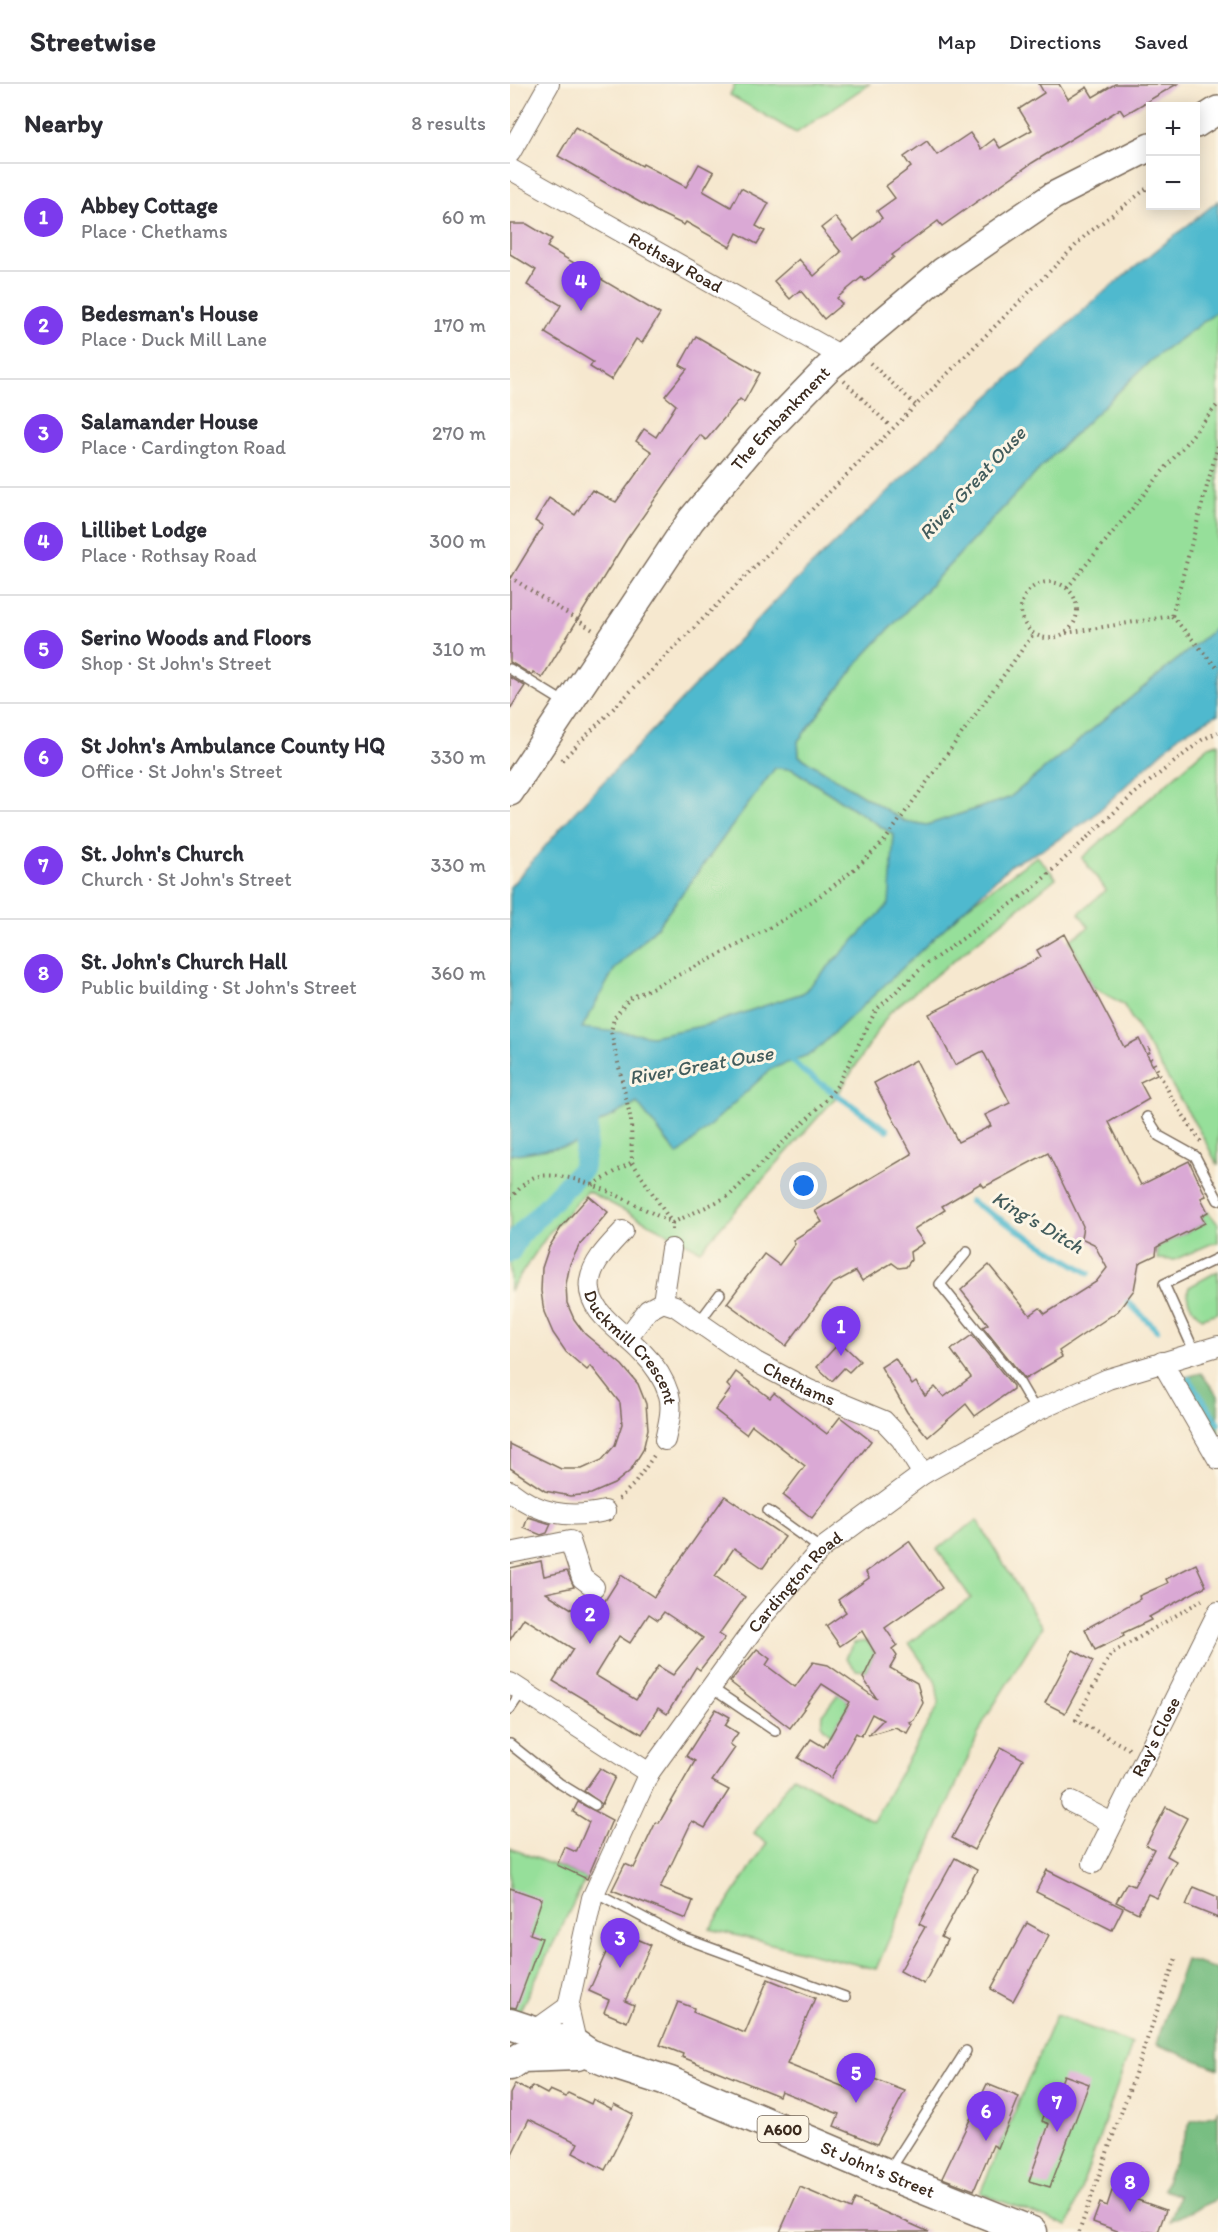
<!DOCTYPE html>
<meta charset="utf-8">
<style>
body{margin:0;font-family:Itim,sans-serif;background:#f7f7f7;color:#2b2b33}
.controls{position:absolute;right:18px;top:18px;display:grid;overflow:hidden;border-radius:0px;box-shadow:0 3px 15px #0003}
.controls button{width:54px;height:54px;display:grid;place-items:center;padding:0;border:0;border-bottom:2px solid #e1e1e2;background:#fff;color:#2b2b33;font:30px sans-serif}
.you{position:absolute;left:294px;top:1102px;width:21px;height:21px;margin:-15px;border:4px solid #fff;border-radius:50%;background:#1a73e8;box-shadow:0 0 0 9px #1a73e833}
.badge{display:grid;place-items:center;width:39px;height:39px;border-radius:50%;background:#7c3aed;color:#fff;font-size:20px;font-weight:700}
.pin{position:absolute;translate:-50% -50px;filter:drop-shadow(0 2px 3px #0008)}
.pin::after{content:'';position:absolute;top:32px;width:21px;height:18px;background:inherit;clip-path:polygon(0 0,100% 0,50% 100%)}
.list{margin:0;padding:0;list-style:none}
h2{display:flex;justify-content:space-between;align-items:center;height:78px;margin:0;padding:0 24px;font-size:26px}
h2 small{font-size:20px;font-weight:400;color:#7c7c81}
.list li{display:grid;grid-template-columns:39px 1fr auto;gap:18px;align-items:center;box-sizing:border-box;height:108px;padding:0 24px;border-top:2px solid #e1e1e2}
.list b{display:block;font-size:22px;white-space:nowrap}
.list p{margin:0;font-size:20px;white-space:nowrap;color:#7c7c81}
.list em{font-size:20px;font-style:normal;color:#7c7c81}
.map{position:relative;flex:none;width:708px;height:2148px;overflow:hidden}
header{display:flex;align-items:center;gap:36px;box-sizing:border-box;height:84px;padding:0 30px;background:#fff;border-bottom:2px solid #e1e1e2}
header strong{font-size:28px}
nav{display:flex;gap:33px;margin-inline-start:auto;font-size:21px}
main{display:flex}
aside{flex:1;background:#fff}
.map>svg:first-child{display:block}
</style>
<header>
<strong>Streetwise</strong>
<nav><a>Map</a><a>Directions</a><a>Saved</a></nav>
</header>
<main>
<aside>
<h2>Nearby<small>8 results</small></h2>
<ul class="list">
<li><span class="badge">1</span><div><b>Abbey Cottage</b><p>Place · Chethams</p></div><em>60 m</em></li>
<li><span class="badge">2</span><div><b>Bedesman's House</b><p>Place · Duck Mill Lane</p></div><em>170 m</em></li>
<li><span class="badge">3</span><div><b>Salamander House</b><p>Place · Cardington Road</p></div><em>270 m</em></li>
<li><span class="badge">4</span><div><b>Lillibet Lodge</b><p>Place · Rothsay Road</p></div><em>300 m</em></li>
<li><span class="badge">5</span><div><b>Serino Woods and Floors</b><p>Shop · St John's Street</p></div><em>310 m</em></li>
<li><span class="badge">6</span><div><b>St John's Ambulance County HQ</b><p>Office · St John's Street</p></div><em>330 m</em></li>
<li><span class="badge">7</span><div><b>St. John's Church</b><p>Church · St John's Street</p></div><em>330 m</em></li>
<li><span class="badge">8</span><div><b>St. John's Church Hall</b><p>Public building · St John's Street</p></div><em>360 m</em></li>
</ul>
</aside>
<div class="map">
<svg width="708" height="2148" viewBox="0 0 708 2148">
<rect width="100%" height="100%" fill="#fcf5e5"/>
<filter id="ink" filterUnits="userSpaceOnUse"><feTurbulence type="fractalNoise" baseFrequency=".0167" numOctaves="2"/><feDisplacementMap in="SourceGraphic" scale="12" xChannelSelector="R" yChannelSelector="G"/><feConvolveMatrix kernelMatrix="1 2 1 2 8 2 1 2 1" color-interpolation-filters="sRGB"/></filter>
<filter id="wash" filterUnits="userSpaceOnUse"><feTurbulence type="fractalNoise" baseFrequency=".008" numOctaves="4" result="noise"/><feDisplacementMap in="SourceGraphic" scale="24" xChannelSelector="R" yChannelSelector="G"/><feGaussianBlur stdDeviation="1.35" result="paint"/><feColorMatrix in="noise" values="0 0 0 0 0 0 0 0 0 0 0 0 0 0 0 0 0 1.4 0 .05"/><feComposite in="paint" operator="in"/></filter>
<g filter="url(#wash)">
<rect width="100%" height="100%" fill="#f6e8cf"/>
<g fill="#96df9a" stroke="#68845c" stroke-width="1.5">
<path d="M 225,0 L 359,0 L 286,49 L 220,11 Z"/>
<path d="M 708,227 L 708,542 L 499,714 L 417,741 L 394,737 L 289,672 L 288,657 L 350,576 L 541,373 L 640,277 Z"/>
<path d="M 708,659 L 708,1082 L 693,1053 L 613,920 L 583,903 L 560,856 L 579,843 L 569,829 L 596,806 L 572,774 L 699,662 Z"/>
<path d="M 265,684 L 282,685 L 384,751 L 380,820 L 293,909 L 197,941 L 142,952 L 108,949 L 123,1022 L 127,1018 L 167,1071 L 261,984 L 303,968 L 459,821 L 527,772 L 546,794 L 380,928 L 326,1013 L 190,1166 L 77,1107 L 39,1149 L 0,1206 L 0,1071 L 31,1064 L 71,944 L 104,886 L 148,842 Z"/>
<path d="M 698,1128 L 708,1140 L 708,1159 L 703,1159 L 664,1176 L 648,1175 L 647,1163 L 695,1139 L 691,1132 Z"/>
<path d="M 708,1187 L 708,1229 L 692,1234 C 682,1225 674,1216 679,1203 Z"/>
<path d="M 467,1436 L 532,1543 L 474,1637 L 366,1885 L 200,1845 L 257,1759 L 244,1749 L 283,1692 L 363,1737 L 429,1620 L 426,1598 L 399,1559 L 461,1514 L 427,1465 Z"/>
<path d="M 357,1557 L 365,1569 L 356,1587 L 346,1586 L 336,1574 L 344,1559 Z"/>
<path d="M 328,1610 L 337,1615 L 338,1622 L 321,1651 L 312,1642 L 313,1630 Z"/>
<path d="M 0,1764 L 76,1794 L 9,1928 L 0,1925 Z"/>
<path d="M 546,1931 L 622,1960 L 558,2142 L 470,2109 Z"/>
</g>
<g fill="#78be82" stroke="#5a7450" stroke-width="1.5">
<path d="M 691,1289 L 708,1312 L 708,1371 L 664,1296 Z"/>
<path d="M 676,1876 L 708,1885 L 708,1985 L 646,1960 Z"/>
<path d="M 708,2025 L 708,2115 L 660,2137 L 669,2112 L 653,2105 L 681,2037 L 706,2030 Z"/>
</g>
<path fill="#50b9ce" stroke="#467276" stroke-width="1.5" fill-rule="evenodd" d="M 708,117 L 708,227 L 640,277 L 541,373 L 350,576 L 288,657 L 289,672 L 394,737 L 417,741 L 499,714 L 708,542 L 708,630 L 670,651 L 581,734 L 532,766 L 502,780 L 303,969 L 261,985 L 168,1071 L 127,1019 L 91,1038 L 63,1061 L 0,1071 L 0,803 L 63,730 L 272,510 L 438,350 L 589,212 ZM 265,684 L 282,685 L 384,751 L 379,820 L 293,909 L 197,941 L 142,952 L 72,944 L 104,886 L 148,842 Z"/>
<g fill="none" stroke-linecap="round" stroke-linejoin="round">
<g stroke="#50b9ce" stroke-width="6">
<path d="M 277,971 L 293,987 L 377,1046"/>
<path d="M 460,1117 L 579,1189"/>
<path d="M 619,1219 L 647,1246"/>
<path d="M 679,1295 L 708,1339"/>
</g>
<path stroke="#50b9ce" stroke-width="21" d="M 0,1168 L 10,1151 L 73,1084 L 80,1023"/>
</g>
<g id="blocks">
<g fill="#daa9d5" fill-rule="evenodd">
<path d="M 529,0 L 549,0 L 558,15 L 577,3 L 583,13 L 605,0 L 667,0 L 614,31 L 610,25 L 522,79 L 432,142 L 428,137 L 382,171 L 384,173 L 355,197 L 352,193 L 327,214 L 332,220 L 314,235 L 290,206 L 280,215 L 264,197 L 289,175 L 304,192 L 331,168 L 311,144 L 325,133 L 344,156 L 372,134 L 367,127 L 385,114 L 376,102 L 401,83 L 394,73 L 417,57 L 427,71 L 460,49 L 471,65 L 484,55 L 490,64 L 522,46 L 509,25 L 534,9 Z"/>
<path d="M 65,43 L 132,82 L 133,80 L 176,103 L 189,80 L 204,88 L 193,107 L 221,123 L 231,104 L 259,119 L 246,142 L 255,147 L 247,160 L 227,149 L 220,163 L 176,138 L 174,141 L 147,128 L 48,72 Z"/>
<path d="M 0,140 L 17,140 L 42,155 L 37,163 L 150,230 L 132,259 L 126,255 L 101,296 L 80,283 L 83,278 L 35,249 L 51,221 L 17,201 L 26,186 L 0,170 Z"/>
<path d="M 186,252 L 250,289 L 234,318 L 230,315 L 196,356 L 190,351 L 117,455 L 32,594 L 23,588 L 22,591 L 0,578 L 0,496 L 33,442 L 25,437 L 39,414 L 65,431 L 82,406 L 106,418 L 142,368 L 126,357 L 134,345 L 146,353 L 166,321 L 155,312 L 177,285 L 170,281 Z"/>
<path d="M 0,593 L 15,602 L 0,625 Z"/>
<path d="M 554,850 L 614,963 L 629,955 L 647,990 L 630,998 L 639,1015 L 599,1038 L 631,1101 L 679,1077 L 696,1112 L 691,1114 L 698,1128 L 691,1132 L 695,1139 L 647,1163 L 646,1171 L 629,1179 L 624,1206 L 608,1227 L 549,1267 L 552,1273 L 515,1295 L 473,1243 L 478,1240 L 451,1206 L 479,1181 L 520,1231 L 530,1224 L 535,1230 L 586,1198 L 597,1184 L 584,1160 L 571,1154 L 573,1142 L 538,1069 L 474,1103 L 471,1099 L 432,1122 L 435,1126 L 404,1145 L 414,1159 L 400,1168 L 401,1176 L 396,1183 L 389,1184 L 382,1179 L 352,1197 L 346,1187 L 322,1200 L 276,1262 L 217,1219 L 254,1170 L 269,1181 L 285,1160 L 283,1156 L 312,1138 L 305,1127 L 402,1070 L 364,999 L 406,976 L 448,1058 L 481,1042 L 475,1031 L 500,1019 L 473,967 L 445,981 L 419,930 L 531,873 L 527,866 Z"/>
<path d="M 79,1112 L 98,1128 L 69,1162 L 60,1180 L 56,1200 L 57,1219 L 64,1235 L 75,1250 L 112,1281 L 128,1300 L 136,1320 L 138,1345 L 133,1366 L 120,1387 L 104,1400 L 81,1410 L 60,1412 L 35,1407 L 0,1384 L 0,1360 L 51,1385 L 72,1385 L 92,1376 L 105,1361 L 112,1340 L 110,1319 L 81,1282 L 77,1286 L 56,1268 L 43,1249 L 34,1228 L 31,1207 L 32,1184 L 39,1163 L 52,1142 Z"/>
<path d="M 462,1251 L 503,1302 L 503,1305 L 465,1332 L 456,1320 L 418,1353 L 397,1328 L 371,1283 L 385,1274 L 402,1301 L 406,1298 L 415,1312 L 425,1303 L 434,1313 L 461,1293 L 441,1266 Z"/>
<path d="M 330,1258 L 350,1277 L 339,1288 L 334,1284 L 322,1297 L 307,1283 Z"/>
<path d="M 226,1288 L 260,1314 L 264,1309 L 317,1350 L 330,1333 L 361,1357 L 302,1434 L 273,1411 L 295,1382 L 242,1341 L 236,1350 L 205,1326 L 221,1305 L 217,1301 Z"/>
<path d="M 215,1412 L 275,1453 L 253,1484 L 224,1464 L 205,1492 L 235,1513 L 209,1550 L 215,1554 L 190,1586 L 186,1583 L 157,1630 L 148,1624 L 132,1650 L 43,1597 L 63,1565 L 14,1534 L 0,1556 L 0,1484 L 31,1477 L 34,1492 L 57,1487 L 64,1503 L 36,1509 L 73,1532 L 76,1547 L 111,1491 L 144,1513 ZM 154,1528 L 193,1554 L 163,1591 L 148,1582 L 126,1616 L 85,1591 L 109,1552 L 120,1559 L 139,1530 L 148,1536 Z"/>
<path d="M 18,1433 L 41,1440 L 37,1449 L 31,1451 L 14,1444 Z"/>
<path d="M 399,1457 L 432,1504 L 375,1544 L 387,1561 L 382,1565 L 387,1572 L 380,1584 L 407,1599 L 413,1619 L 404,1636 L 399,1638 L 402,1640 L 397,1649 L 385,1643 L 358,1651 L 373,1636 L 362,1630 L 351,1652 L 346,1649 L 321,1694 L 288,1674 L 301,1655 L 314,1663 L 340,1618 L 312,1600 L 280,1644 L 220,1598 L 247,1565 L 260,1575 L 256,1581 L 285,1603 L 303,1578 L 318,1581 L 367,1615 L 353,1594 L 365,1569 L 352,1547 L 330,1562 L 316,1542 L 336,1528 L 328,1516 L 359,1494 L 356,1488 Z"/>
<path d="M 686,1480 L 696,1502 L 639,1533 L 641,1536 L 613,1549 L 614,1552 L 585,1566 L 575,1545 L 630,1515 L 629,1512 L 658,1499 L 656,1495 Z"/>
<path d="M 563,1566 L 583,1577 L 555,1629 L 535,1619 Z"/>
<path d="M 206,1625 L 220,1633 L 215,1641 L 228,1649 L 220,1660 L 225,1664 L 202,1697 L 219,1706 L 195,1744 L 182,1737 L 150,1804 L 183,1817 L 176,1835 L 102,1806 L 115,1780 L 124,1784 L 146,1738 L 149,1739 L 185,1677 L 176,1672 Z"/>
<path d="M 491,1663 L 513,1675 L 464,1766 L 442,1754 Z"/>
<path d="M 90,1684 L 105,1693 L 92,1720 L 74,1707 Z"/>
<path d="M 68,1718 L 102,1736 L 77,1795 L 47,1781 L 55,1763 L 66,1768 L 79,1738 L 63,1728 Z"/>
<path d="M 656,1723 L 677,1734 L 657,1772 L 666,1777 L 647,1814 L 638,1810 L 628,1829 L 606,1818 L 617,1799 L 624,1802 L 644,1765 L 636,1761 Z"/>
<path d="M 445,1774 L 467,1786 L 431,1853 L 437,1856 L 414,1900 L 390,1887 L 415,1843 L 409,1840 Z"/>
<path d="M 537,1786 L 613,1824 L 602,1846 L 526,1808 Z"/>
<path d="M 684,1803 L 708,1813 L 708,1834 L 676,1821 Z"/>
<path d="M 0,1804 L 32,1815 L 20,1850 L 32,1854 L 6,1924 L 0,1923 Z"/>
<path d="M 517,1839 L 539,1851 L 503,1917 L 481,1905 Z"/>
<path d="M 106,1846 L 141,1861 L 115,1917 L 124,1921 L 117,1938 L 94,1928 L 99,1916 L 79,1907 Z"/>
<path d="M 258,1895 L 305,1914 L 277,1980 L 339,2005 L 346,1988 L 395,2007 L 367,2060 L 324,2042 L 329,2030 L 271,2007 L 269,2012 L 172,1973 L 173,1970 L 150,1961 L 168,1918 L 184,1924 L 183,1928 L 235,1949 Z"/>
<path d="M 554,1991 L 579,2000 L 540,2103 L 519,2097 L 539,2040 L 532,2037 L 543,2006 L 548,2007 Z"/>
<path d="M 5,2000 L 19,2007 L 22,2002 L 37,2010 L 40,2006 L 56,2013 L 58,2009 L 81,2020 L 83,2015 L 102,2025 L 104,2020 L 123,2030 L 95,2086 L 63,2069 L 68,2059 L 19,2035 L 0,2074 L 0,2010 Z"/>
<path d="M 477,2000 L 509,2013 L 488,2064 L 483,2061 L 464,2106 L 432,2094 Z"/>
<path d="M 290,2103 L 341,2125 L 345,2115 L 419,2148 L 270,2148 Z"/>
<path d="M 602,2107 L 656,2126 L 648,2148 L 610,2148 L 583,2138 L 590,2119 L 597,2122 Z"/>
</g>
</g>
</g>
<g filter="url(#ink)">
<use href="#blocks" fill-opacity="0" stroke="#7c6c5c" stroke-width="1.5"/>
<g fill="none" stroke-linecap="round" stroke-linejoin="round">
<g stroke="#7c6c5c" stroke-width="12">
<g id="lane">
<path d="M 0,585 L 57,620"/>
<path d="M 637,1033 L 649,1052 L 685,1072 L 708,1116"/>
<path d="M 457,1168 L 430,1200 L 509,1298 L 526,1327"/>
<path d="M 189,1238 L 210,1210"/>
<path d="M 685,1269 L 654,1200 L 708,1174"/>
<path d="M 258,1427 L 311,1465"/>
<path d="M 200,1603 L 265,1647"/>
<path d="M 0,1625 L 12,1607"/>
<path d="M 0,1660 L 49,1699 L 85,1721"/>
<path d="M 85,1808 L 168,1852 L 335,1913"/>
<path d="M 380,2086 L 456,1967"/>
</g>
</g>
<g stroke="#7c6c5c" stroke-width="22">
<g id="street">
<path d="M 0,69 L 39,0"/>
<path id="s1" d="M 0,85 L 331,272"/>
<path id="s2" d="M 113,1147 C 100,1161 83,1177 80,1196 C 75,1228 114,1248 132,1268 C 143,1279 154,1295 159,1311 C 163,1325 158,1342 155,1356"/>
<path id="s3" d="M 161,1165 L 153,1218 L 165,1222 L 246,1278 L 299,1306 L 374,1337 L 391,1355 L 413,1390"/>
<path d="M 117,1254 L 138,1226 L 153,1218"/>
<path d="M 652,1278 L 708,1375"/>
<path d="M 0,1407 C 29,1430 58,1435 95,1427"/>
<path d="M 0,1469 L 60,1457 L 72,1494 L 84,1503"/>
<path d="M 0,1599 L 139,1689"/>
<path d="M 561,1718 L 602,1739"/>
<path id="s4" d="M 583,1779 L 708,1528"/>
<path id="s5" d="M 58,1923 L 82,1814 L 139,1689 L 252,1533 L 311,1465 L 413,1390 L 526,1327 L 598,1295 L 708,1262"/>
<path d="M 23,1948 L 58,1923 L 67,1962"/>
</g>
</g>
<g stroke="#7c6c5c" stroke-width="30">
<g id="secondary">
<path d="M 686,40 L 708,26"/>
<path id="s6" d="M 0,708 L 181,436 L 249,355 L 319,283 L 432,188 L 543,112 L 640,63"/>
</g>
</g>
<g stroke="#7c6c5c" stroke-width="33">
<g id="primary">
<path id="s7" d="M 0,1940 L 67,1962 L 79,1970 L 107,1981 L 160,1998 L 377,2090 L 522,2148"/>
<path d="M 0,1981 L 12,1973 L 67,1971"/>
</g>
</g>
<g stroke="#7c6c5c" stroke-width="4" stroke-dasharray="1.5 4.5" stroke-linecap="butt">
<path d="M 360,279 L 406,321"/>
<path d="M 334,297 L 381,343"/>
<path d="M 0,493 L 83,546"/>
<circle cx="539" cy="526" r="28"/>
<path d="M 557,504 L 708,320"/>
<path d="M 662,532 L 708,585"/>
<path d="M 556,549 L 662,532 L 708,361"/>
<path d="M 52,676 L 577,150 L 640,102"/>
<path d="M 640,965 L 637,966 L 662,1014 L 693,1061"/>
<path d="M 83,1101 L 122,1078"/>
<path d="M 0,1114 C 7,1108 16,1096 25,1093 C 63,1083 127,1122 162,1139"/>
<path d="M 162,1139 L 219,1112 L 317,1015 L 329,999 L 366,926 L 414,882 L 521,806 L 625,709 L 692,656 L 708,648"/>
<path d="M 162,1146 L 162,1139 L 122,1078 L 121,1036 L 101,948 L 104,934 L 119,915 C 210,870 305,830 376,755 L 524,549"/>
<path d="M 109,1415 L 125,1399 L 145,1370"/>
<path d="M 619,1665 L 566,1636 L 601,1570 L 692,1516"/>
<path d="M 569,2148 L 667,1871"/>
</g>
<use href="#lane" stroke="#fff" stroke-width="9"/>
<use href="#street" stroke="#fff" stroke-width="20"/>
<use href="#secondary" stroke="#fff" stroke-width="27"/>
<use href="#primary" stroke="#fff" stroke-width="30"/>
</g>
</g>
<g text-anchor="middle" stroke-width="6" stroke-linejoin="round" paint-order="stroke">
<rect fill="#fcf5e5" stroke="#75675a" stroke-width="1.5" x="247.5" y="2032" width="51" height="26" rx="4.5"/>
<g font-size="16" font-weight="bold" fill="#3b2a1e">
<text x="273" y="2051">A600</text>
</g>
<g font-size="18" fill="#3b2a1e" stroke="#fcf5e5">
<text dy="6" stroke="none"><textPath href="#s1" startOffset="190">Rothsay Road</textPath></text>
<text dy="6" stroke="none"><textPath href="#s6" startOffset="462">The Embankment</textPath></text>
<text dy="6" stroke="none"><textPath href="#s2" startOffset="142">Duckmill Crescent</textPath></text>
<text dy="6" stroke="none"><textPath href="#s3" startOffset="213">Chethams</textPath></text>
<text dy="6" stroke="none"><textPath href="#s5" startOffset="490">Cardington Road</textPath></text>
<text dy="6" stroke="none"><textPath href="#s4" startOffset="141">Ray's Close</textPath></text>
<text dy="6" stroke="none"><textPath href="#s7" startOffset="396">St John's Street</textPath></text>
</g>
<g font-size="20" font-style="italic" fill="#425c5c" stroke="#fcf5e5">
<text transform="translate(462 399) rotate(-47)" y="7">River Great Ouse</text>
<text transform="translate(191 981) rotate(-10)" y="7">River Great Ouse</text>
<text transform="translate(528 1138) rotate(31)" y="7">King's Ditch</text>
</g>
</g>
</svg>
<div class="controls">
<button>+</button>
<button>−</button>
</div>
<div class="you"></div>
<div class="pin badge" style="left:331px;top:1272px">1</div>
<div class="pin badge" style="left:80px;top:1560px">2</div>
<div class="pin badge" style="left:110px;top:1884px">3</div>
<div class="pin badge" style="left:71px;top:227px">4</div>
<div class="pin badge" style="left:346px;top:2019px">5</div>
<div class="pin badge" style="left:476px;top:2057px">6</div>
<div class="pin badge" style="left:547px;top:2048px">7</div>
<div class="pin badge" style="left:620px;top:2128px">8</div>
</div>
</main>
